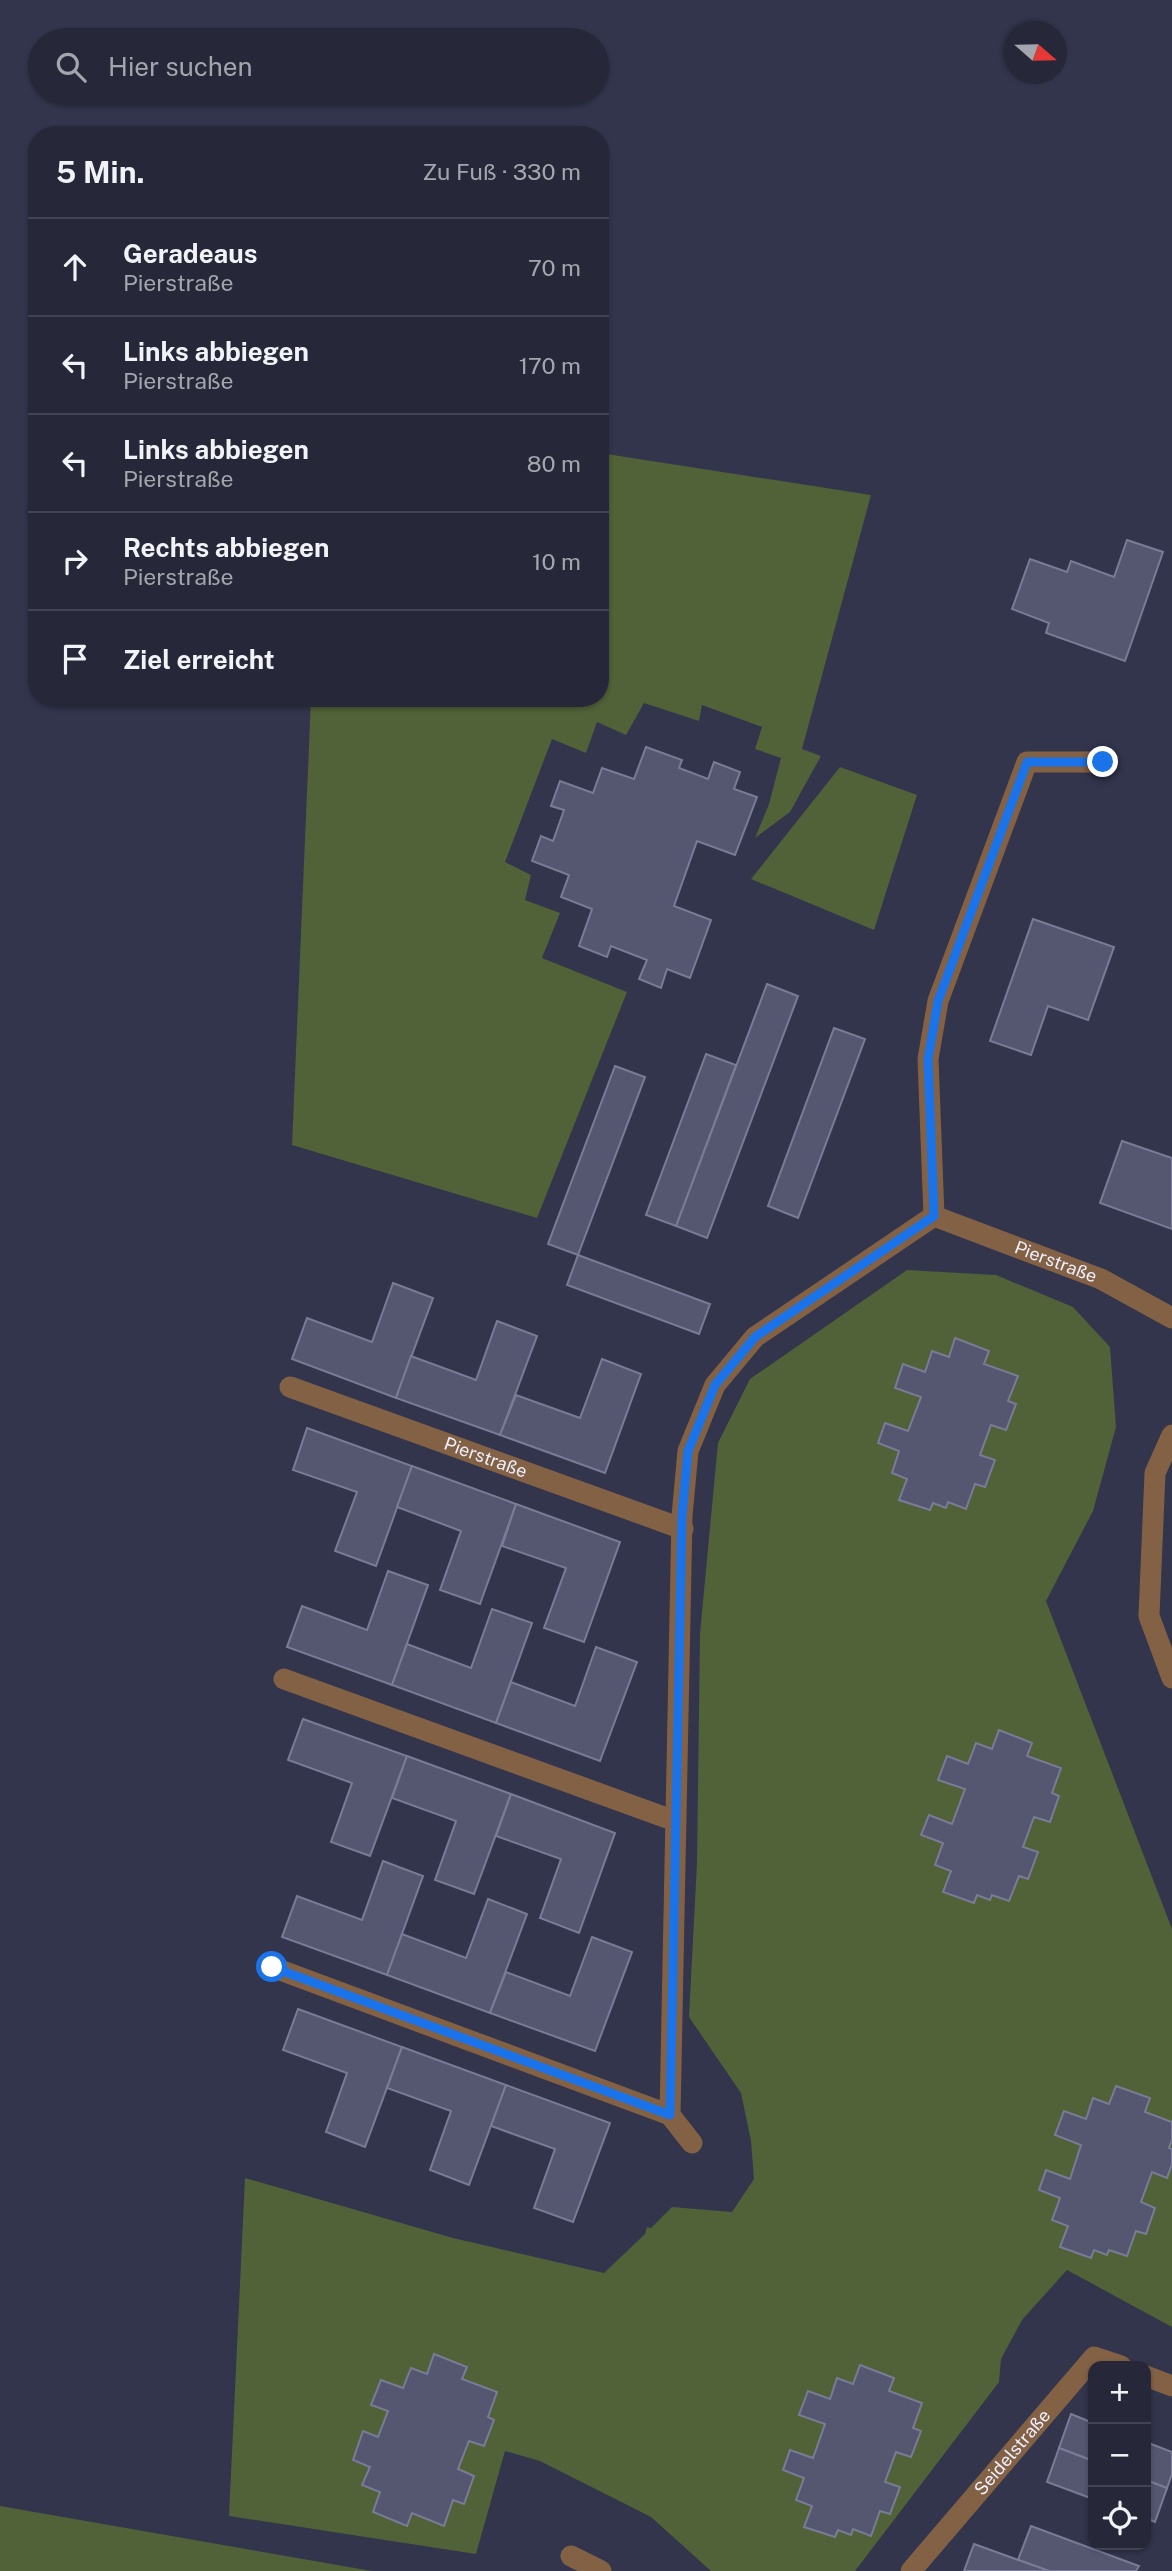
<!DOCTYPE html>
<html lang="de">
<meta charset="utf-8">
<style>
body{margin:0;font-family:"Public Sans",sans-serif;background:#323444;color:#f1f3f6}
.controls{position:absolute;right:21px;bottom:21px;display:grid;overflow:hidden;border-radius:14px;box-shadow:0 2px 5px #0004}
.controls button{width:63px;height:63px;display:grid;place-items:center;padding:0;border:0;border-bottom:2px solid #424453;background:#262839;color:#f1f3f6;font:35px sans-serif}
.compass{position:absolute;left:1004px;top:21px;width:63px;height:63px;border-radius:50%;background:#262839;box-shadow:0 2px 5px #0004;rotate:110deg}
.stop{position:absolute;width:21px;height:21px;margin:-16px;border:5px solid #1a73e8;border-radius:50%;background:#fff}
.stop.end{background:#1a73e8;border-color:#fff;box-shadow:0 2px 7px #0008}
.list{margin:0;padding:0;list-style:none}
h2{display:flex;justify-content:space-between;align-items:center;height:91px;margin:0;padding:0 28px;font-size:30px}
h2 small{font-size:23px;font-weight:400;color:#a4a6ae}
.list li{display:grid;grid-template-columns:46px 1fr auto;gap:21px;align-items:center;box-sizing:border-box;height:98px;padding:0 28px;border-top:2px solid #424453}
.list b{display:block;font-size:26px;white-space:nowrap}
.list p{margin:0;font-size:23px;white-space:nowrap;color:#a4a6ae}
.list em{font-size:23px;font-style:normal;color:#a4a6ae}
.icon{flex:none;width:38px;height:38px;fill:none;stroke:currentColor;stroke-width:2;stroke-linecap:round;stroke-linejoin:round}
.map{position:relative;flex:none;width:1172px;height:2571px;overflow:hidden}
.search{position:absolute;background:#262839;box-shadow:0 2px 5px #0004;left:28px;top:28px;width:581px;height:77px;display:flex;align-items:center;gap:18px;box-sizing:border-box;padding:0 24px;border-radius:38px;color:#a4a6ae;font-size:26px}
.panel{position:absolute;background:#262839;box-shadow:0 2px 5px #0004;left:28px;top:126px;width:581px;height:581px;border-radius:28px}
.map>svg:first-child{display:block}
</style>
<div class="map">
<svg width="1172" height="2571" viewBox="0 0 1172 2571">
<rect width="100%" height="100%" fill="#32354c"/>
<g fill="#516138">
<path d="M 600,453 L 871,495 L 802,749 L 821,756 L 790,812 L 755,838 L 769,804 L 781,758 L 755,749 L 762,727 L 702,705 L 699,721 L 644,703 L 626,735 L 597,722 L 586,753 L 552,739 L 505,862 L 531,875 L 525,900 L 560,913 L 542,958 L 627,992 L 537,1218 L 292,1145 L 311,698 L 600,698 Z"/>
<path d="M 840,767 L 917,795 L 874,930 L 751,879 Z"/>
<path d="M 907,1270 L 996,1275 L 1073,1307 L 1110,1347 L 1116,1427 L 1093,1511 L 1046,1601 L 1172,1929 L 1172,2327 L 1067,2270 L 1022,2320 L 1001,2359 L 999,2382 L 855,2571 L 711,2571 L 651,2517 L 540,2461 L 505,2451 L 476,2554 L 229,2516 L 245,2178 L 453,2238 L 604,2273 L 645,2234 L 647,2227 L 651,2228 L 672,2207 L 732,2212 L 754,2179 L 751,2141 L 741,2093 L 689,2017 L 697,1862 L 700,1633 L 718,1443 L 750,1379 Z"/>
<path d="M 0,2506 L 372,2571 L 0,2571 Z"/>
</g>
<g fill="#555771" stroke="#7a7c97" stroke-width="2">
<path d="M 1127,540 L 1163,552 L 1125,661 L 1046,633 L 1049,623 L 1012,609 L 1030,559 L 1067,572 L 1071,561 L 1114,577 Z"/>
<path d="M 646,747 L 682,760 L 679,768 L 708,779 L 714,762 L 740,772 L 734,789 L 757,797 L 735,855 L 697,841 L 674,906 L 711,920 L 690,978 L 667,969 L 661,988 L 639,979 L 647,960 L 611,946 L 607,957 L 579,946 L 592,909 L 561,897 L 569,875 L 532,861 L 541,836 L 553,841 L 564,810 L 551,806 L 560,781 L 593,793 L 602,768 L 634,779 Z"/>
<path d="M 1033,919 L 1114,947 L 1088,1020 L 1048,1006 L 1031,1055 L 990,1041 Z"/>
<path d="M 767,984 L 798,996 L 707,1238 L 676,1226 Z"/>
<path d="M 834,1028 L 865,1039 L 798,1218 L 768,1206 Z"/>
<path d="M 706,1054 L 736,1065 L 676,1226 L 646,1215 Z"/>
<path d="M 615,1066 L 645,1077 L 578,1255 L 548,1244 Z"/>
<path d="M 1122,1141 L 1172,1158 L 1172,1229 L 1100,1203 Z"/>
<path d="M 578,1255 L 710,1304 L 699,1334 L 567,1285 Z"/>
<path d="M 393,1283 L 433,1298 L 396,1398 L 292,1359 L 307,1318 L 372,1342 Z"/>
<path d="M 497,1321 L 537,1336 L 500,1435 L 396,1398 L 411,1356 L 476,1380 Z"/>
<path d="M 955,1338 L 989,1351 L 984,1364 L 1018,1376 L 1008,1401 L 1016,1404 L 1006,1430 L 991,1425 L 980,1455 L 995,1460 L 985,1487 L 975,1484 L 966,1509 L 948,1502 L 946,1508 L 933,1503 L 930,1510 L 899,1500 L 907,1479 L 892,1473 L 899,1451 L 878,1443 L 885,1423 L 908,1431 L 921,1397 L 895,1388 L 903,1364 L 925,1372 L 932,1351 L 949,1357 Z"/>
<path d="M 602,1359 L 641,1374 L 605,1473 L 500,1435 L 516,1395 L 580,1418 Z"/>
<path d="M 307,1428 L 412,1466 L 376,1566 L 335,1551 L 357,1492 L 293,1470 Z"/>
<path d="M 412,1466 L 516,1504 L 480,1604 L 440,1590 L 461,1531 L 397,1507 Z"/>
<path d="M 516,1504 L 620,1542 L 584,1642 L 544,1628 L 566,1568 L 502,1546 Z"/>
<path d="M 388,1571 L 428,1585 L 392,1685 L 287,1647 L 302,1606 L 367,1630 Z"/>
<path d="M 492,1609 L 532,1623 L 496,1723 L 392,1685 L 407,1644 L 471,1668 Z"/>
<path d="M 596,1647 L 637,1662 L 600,1761 L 496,1723 L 511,1682 L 575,1706 Z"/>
<path d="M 303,1719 L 407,1756 L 370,1856 L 331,1842 L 352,1783 L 288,1760 Z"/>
<path d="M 999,1730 L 1032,1743 L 1027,1756 L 1061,1768 L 1052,1793 L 1059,1796 L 1050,1822 L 1034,1817 L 1023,1847 L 1038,1852 L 1028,1879 L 1019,1876 L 1009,1901 L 992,1895 L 990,1900 L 977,1895 L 974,1903 L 943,1892 L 951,1871 L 935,1865 L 943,1843 L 921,1835 L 929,1815 L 952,1824 L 965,1789 L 938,1780 L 947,1756 L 968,1764 L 976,1743 L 992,1749 Z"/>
<path d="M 407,1756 L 511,1794 L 474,1894 L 435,1880 L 456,1821 L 392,1798 Z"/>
<path d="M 511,1794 L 615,1833 L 579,1933 L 540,1918 L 561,1859 L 496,1836 Z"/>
<path d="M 383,1861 L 423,1876 L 387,1975 L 282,1937 L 297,1896 L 362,1920 Z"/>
<path d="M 488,1899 L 527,1914 L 490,2013 L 387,1975 L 402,1934 L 466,1958 Z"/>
<path d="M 592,1937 L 632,1952 L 595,2051 L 490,2013 L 506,1972 L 570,1996 Z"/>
<path d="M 298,2009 L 402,2047 L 365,2147 L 326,2132 L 347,2073 L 283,2050 Z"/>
<path d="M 402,2047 L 506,2085 L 469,2185 L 430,2170 L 451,2111 L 387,2088 Z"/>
<path d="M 506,2085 L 610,2123 L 573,2222 L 534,2208 L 555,2149 L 491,2126 Z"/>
<path d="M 1116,2086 L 1150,2098 L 1145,2112 L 1172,2122 L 1172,2140 L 1169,2148 L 1172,2149 L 1172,2164 L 1167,2178 L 1152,2172 L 1141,2202 L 1155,2208 L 1146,2234 L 1136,2231 L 1127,2256 L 1109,2250 L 1107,2255 L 1094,2250 L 1091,2258 L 1060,2247 L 1068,2226 L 1052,2220 L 1060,2198 L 1039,2190 L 1046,2170 L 1070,2179 L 1081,2145 L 1055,2135 L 1064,2111 L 1086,2119 L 1093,2098 L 1109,2104 Z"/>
<path d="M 434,2354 L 467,2367 L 462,2379 L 497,2392 L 488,2417 L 494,2420 L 484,2446 L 469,2441 L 458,2469 L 474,2476 L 464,2504 L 453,2500 L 444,2526 L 412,2513 L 407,2526 L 373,2512 L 380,2492 L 362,2485 L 370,2467 L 353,2460 L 363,2431 L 378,2437 L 388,2411 L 371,2405 L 381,2380 L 403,2388 L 411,2368 L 427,2374 Z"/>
<path d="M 860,2365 L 894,2378 L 889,2391 L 922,2403 L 913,2428 L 921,2431 L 911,2457 L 896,2452 L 885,2482 L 900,2487 L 890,2514 L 880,2511 L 871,2536 L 853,2529 L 851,2535 L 838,2530 L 835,2537 L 804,2527 L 812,2506 L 796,2500 L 804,2478 L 783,2470 L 790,2450 L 813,2458 L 825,2424 L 799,2415 L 808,2391 L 830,2399 L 837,2378 L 853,2384 Z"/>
<path d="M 1071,2414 L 1093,2423 L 1093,2461 L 1059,2448 Z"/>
<path d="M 1146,2442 L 1172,2452 L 1172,2474 L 1167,2488 L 1146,2480 Z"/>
<path d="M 1059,2448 L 1093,2461 L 1093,2499 L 1047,2482 Z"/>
<path d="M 1146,2480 L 1167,2488 L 1155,2522 L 1146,2518 Z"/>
<path d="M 1031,2526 L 1139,2566 L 1136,2571 L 1049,2571 L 1018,2560 Z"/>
<path d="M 974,2544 L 1049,2571 L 964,2571 Z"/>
</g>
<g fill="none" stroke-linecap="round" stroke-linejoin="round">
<g stroke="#836145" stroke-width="21">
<path id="s1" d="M 290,1387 L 683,1529"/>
<path d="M 284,1679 L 675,1821"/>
<path d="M 272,1967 L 670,2115"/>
</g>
<g stroke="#836145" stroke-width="21">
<path d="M 934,1216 L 928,1059 L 938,1001 L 1027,762 L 1103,762"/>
<path d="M 1172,1435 L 1155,1473 L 1149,1616 L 1172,1678"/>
<path id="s2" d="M 692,2143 L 670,2115 L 682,1516 L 688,1451 L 715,1385 L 755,1337 L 934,1216 L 1101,1279 L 1172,1318"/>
<path d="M 1146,2376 L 1172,2386"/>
<path d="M 571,2556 L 601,2571"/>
<path id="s3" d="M 911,2571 L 1094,2357 L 1121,2366"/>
</g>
</g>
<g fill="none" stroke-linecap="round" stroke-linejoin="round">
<path stroke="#1a73e8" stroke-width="9" d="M 272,1967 L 670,2115 L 682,1516 L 688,1451 L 715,1385 L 755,1337 L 934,1216 L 928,1059 L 938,1001 L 1027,762 L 1103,762"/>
</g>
<g text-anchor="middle" stroke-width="6" stroke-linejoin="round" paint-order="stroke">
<g font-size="18" fill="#edefff" stroke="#1c1e28">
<text dy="6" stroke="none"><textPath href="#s2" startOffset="1180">Pierstraße</textPath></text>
<text dy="6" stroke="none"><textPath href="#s1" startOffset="208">Pierstraße</textPath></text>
<text dy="6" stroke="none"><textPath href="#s3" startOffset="156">Seidelstraße</textPath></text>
</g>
</g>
</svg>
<div class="controls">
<button>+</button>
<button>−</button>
<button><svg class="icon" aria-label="locate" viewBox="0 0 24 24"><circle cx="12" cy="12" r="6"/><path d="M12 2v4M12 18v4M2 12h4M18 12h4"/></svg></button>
</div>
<svg class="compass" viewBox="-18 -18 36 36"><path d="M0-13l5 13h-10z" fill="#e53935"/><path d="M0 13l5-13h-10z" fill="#a4a6ae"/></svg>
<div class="stop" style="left:272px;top:1967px"></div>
<div class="stop end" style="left:1103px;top:762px"></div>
<div class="search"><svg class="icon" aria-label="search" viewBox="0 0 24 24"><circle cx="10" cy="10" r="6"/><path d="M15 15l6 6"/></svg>Hier suchen</div>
<section class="panel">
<h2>5 Min.<small>Zu Fuß · 330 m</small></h2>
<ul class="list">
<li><svg class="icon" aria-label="ahead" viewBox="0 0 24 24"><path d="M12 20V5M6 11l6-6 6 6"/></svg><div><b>Geradeaus</b><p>Pierstraße</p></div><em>70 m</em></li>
<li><svg class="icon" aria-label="left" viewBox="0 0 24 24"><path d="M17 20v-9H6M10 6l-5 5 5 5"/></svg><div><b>Links abbiegen</b><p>Pierstraße</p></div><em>170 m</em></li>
<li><svg class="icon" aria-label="left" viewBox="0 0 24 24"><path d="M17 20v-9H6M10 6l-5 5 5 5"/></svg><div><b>Links abbiegen</b><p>Pierstraße</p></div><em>80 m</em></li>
<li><svg class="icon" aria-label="right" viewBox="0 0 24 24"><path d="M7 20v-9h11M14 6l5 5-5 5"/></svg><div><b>Rechts abbiegen</b><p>Pierstraße</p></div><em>10 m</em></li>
<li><svg class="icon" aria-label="arrive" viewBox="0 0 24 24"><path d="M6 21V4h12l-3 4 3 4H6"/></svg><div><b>Ziel erreicht</b></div></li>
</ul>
</section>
</div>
